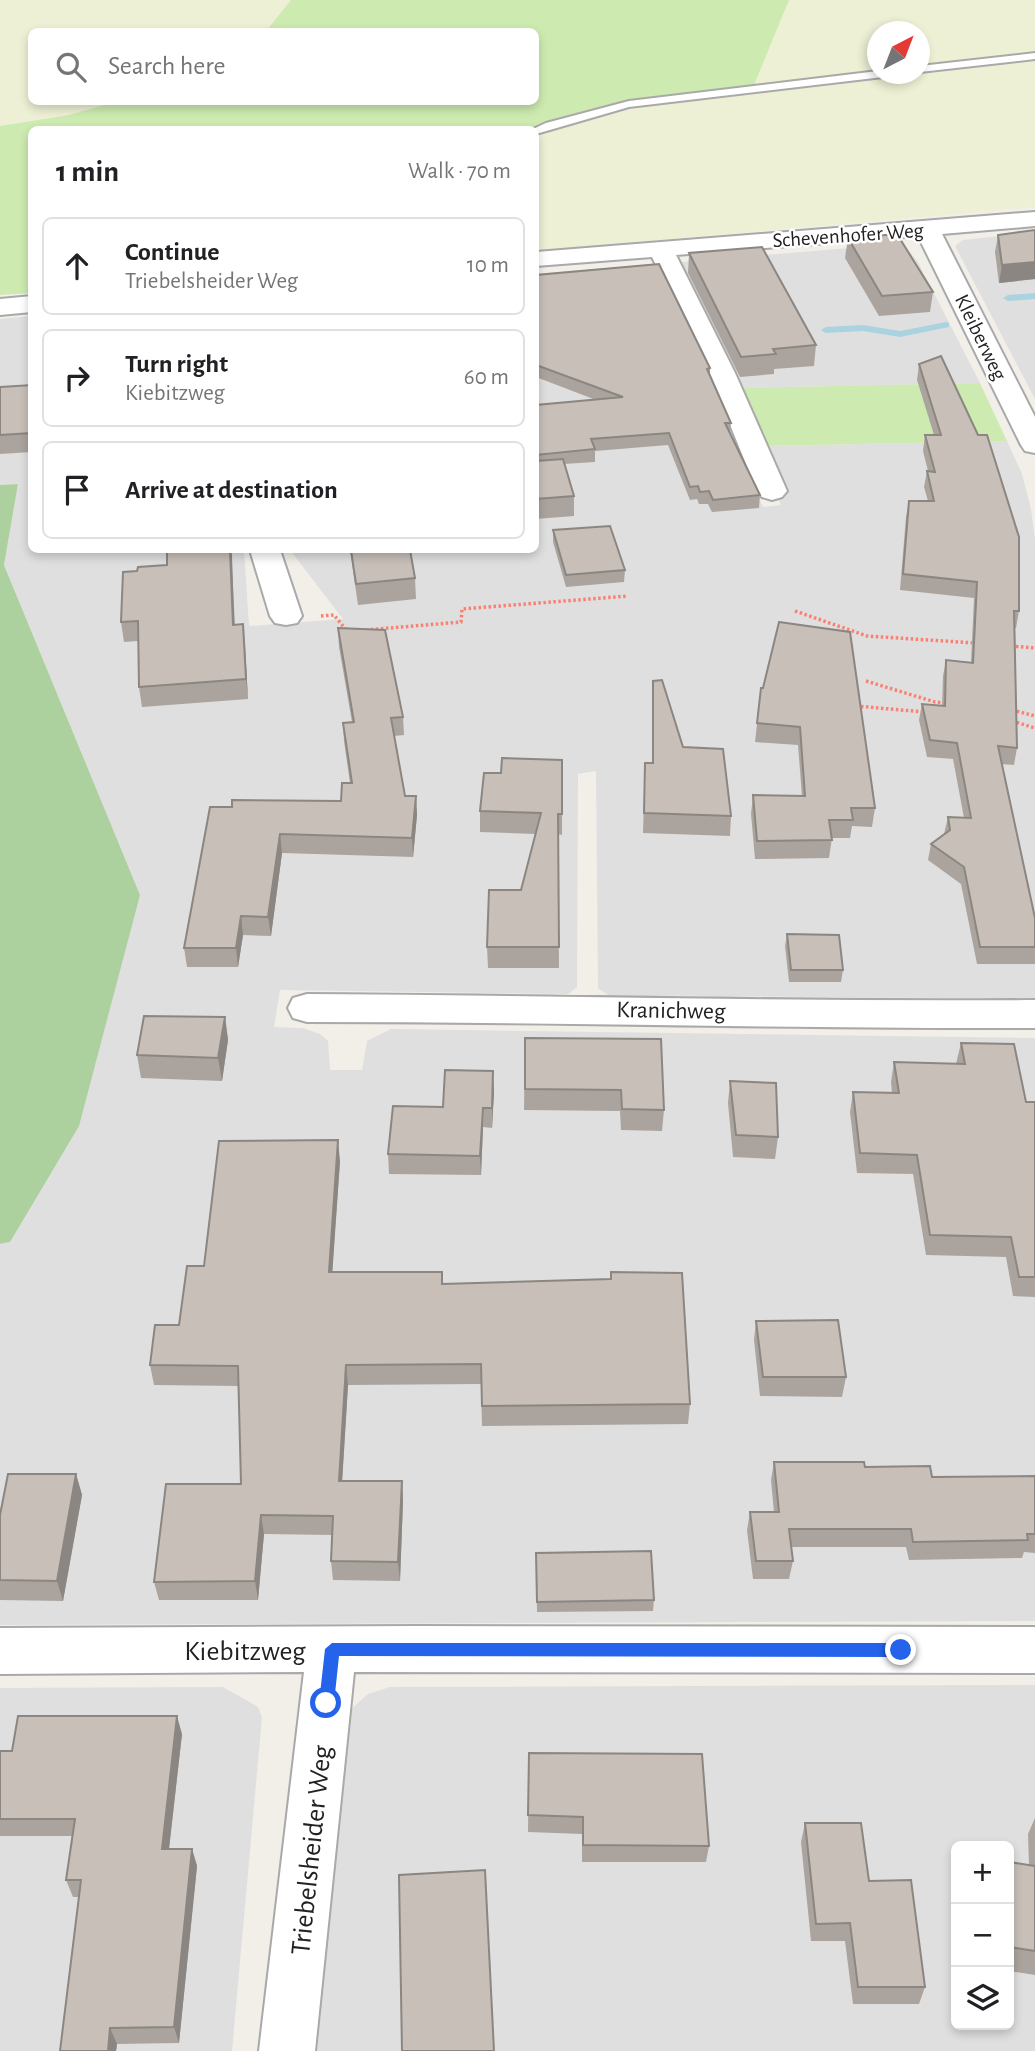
<!DOCTYPE html>
<meta charset="utf-8">
<style>
body{margin:0;font-family:"Alegreya Sans",sans-serif;background:#f6f6f6;color:#202124}
.controls{position:absolute;right:21px;bottom:21px;display:grid;overflow:hidden;border-radius:10px;box-shadow:0 4px 10px #0003}
.controls button{width:63px;height:63px;display:grid;place-items:center;padding:0;border:0;border-bottom:2px solid #e0e0e0;background:#fff;color:#202124;font:35px sans-serif}
.compass{position:absolute;left:867px;top:21px;width:63px;height:63px;border-radius:50%;background:#fff;box-shadow:0 4px 10px #0003;rotate:42deg}
.stop{position:absolute;width:21px;height:21px;margin:-16px;border:5px solid #2563eb;border-radius:50%;background:#fff}
.stop.end{background:#2563eb;border-color:#fff;box-shadow:0 2px 7px #0008}
.list{margin:0;padding:0;list-style:none}
h2{display:flex;justify-content:space-between;align-items:center;height:91px;margin:0;padding:0 28px;font-size:30px}
h2 small{font-size:23px;font-weight:400;color:#757577}
.list li{display:grid;grid-template-columns:46px 1fr auto;gap:21px;align-items:center;box-sizing:border-box;height:98px;margin:0 14px 14px;padding:0 14px;border:2px solid #e0e0e0;border-radius:10px}
.list b{display:block;font-size:26px;white-space:nowrap}
.list p{margin:0;font-size:23px;white-space:nowrap;color:#757577}
.list em{font-size:23px;font-style:normal;color:#757577}
.icon{flex:none;width:38px;height:38px;fill:none;stroke:currentColor;stroke-width:2;stroke-linecap:round;stroke-linejoin:round}
.map{position:relative;flex:none;width:1035px;height:2051px;overflow:hidden}
.search{position:absolute;background:#fff;box-shadow:0 4px 10px #0003;left:28px;top:28px;width:511px;height:77px;display:flex;align-items:center;gap:18px;box-sizing:border-box;padding:0 24px;border-radius:10px;color:#757577;font-size:26px}
.panel{position:absolute;background:#fff;box-shadow:0 4px 10px #0003;left:28px;top:126px;width:511px;height:427px;border-radius:10px}
.map>svg:first-child{display:block}
</style>
<div class="map">
<svg width="1035" height="2051" viewBox="0 0 1035 2051">
<rect width="100%" height="100%" fill="#f2efe9"/>
<g fill="#e0dfdf" fill-rule="evenodd">
<path d="M 1035,232 L 1035,399 L 955,246 L 963,240 Z"/>
<path d="M 874,246 L 892,246 L 910,252 L 918,262 L 980,383 L 740,388 L 767,446 L 1007,441 L 1022,474 L 1031,509 L 1035,539 L 1035,999 L 608,995 L 598,988 L 596,771 L 578,774 L 577,987 L 568,994 L 280,990 L 274,1027 L 303,1028 L 320,1034 L 328,1041 L 330,1070 L 362,1070 L 367,1041 L 391,1029 L 1035,1038 L 1035,1621 L 0,1625 L 0,1244 L 10,1242 L 140,895 L 4,565 L 18,484 L 0,485 L 0,319 L 31,316 L 32,550 L 244,550 L 249,626 L 343,619 L 290,550 L 536,550 L 536,274 L 653,264 L 763,507 L 781,505 L 669,263 Z"/>
<path d="M 1035,1685 L 1035,2051 L 317,2051 L 328,1753 L 339,1720 L 368,1694 L 390,1687 ZM 956,1846 L 1009,1846 L 1009,2025 L 956,2025 Z"/>
<path d="M 223,1687 L 258,1707 L 262,1717 L 232,2051 L 0,2051 L 0,1688 Z"/>
</g>
<g fill="#eef0d5">
<path d="M 0,0 L 291,0 L 266,31 L 32,32 L 32,102 L 114,102 L 69,115 L 0,126 Z"/>
<path d="M 789,0 L 1035,0 L 1035,52 L 920,67 L 920,32 L 878,32 L 877,71 L 753,85 Z"/>
<path d="M 1035,60 L 1035,207 L 536,251 L 536,138 L 569,124 L 656,103 Z"/>
</g>
<g fill="#cdebb0">
<path d="M 291,0 L 789,0 L 754,85 C 680,94 601,99 531,129 L 32,130 L 31,293 L 0,295 L 0,126 L 69,115 L 115,102 L 536,102 L 536,32 L 266,31 Z"/>
<path d="M 980,383 L 1007,441 L 766,446 L 739,388 Z"/>
</g>
<path fill="#add19e" d="M 18,484 L 4,565 L 140,895 L 79,1126 L 10,1242 L 0,1244 L 0,485 Z"/>
<g fill="none" stroke-linecap="round" stroke-linejoin="round">
<g fill="#aad3df" fill-rule="evenodd">
<path d="M 1035,293 L 1035,299 L 1008,301 L 1003,298 L 1008,295 Z"/>
<path d="M 946,322 L 949,323 L 949,327 L 900,337 L 863,331 L 826,333 L 821,330 L 826,327 L 863,325 L 900,331 Z"/>
</g>
<g stroke="#a9a9a9" stroke-width="4">
<g id="service">
<path d="M 1035,53 L 1035,59 L 920,72 L 920,66 Z"/>
<path d="M 878,71 L 888,74 L 883,77 L 629,107 L 536,134 L 536,130 L 531,130 L 546,123 L 629,101 Z"/>
</g>
</g>
<g stroke="#a9a9a9" stroke-width="4">
<g id="minor">
<path d="M 1035,212 L 1035,226 L 942,234 L 1035,417 L 1035,453 L 1025,451 L 1021,445 L 918,236 L 676,255 L 735,373 L 787,491 L 782,497 L 772,500 L 762,497 L 757,491 L 709,373 L 652,257 L 536,266 L 536,252 Z"/>
<path d="M 32,296 L 32,312 L 0,315 L 0,299 Z"/>
<path d="M 250,550 L 280,550 L 302,616 L 297,623 L 286,625 L 275,623 L 270,616 Z"/>
<path d="M 307,994 C 550,995 792,1002 1035,1000 L 1035,1028 C 792,1029 550,1022 307,1022 L 293,1018 L 288,1008 L 293,998 Z"/>
<path d="M 417,1626 L 1035,1627 L 1035,1673 L 354,1672 L 315,2051 L 259,2051 L 304,1672 L 0,1674 L 0,1628 Z"/>
</g>
</g>
<g stroke="#fa8072" stroke-width="3.5" stroke-dasharray="2.5 2.5" stroke-linecap="butt">
<path d="M 795,611 L 867,636 L 975,643"/>
<path d="M 321,616 L 334,615 L 347,631"/>
<path d="M 366,630 L 461,622 L 462,609 L 628,596"/>
<path d="M 1011,646 L 1035,648"/>
<path d="M 866,681 L 935,702 L 948,703"/>
<path d="M 856,706 L 924,712"/>
<path d="M 1012,710 L 1035,716"/>
<path d="M 1012,721 L 1035,728"/>
</g>
<use href="#service" fill="#fff" fill-rule="evenodd"/>
<use href="#minor" fill="#fff" fill-rule="evenodd"/>
</g>
<g fill="#aba49e">
<path d="M 1035,230 L 1035,279 L 999,283 L 995,252 L 998,235 Z"/>
<path d="M 848,238 L 933,292 L 930,312 L 879,316 L 845,258 Z"/>
<path d="M 689,253 L 816,345 L 814,366 L 774,369 L 774,374 L 740,377 L 688,273 Z"/>
<path d="M 536,275 L 710,368 L 710,374 L 731,423 L 730,433 L 760,495 L 759,508 L 712,512 L 708,504 L 699,504 L 697,499 L 690,500 L 668,445 L 595,451 L 595,462 L 564,464 L 574,496 L 574,516 L 536,519 L 536,405 L 596,400 L 536,377 Z"/>
<path d="M 919,364 L 1019,611 L 1016,628 L 1015,628 L 1017,748 L 1014,765 L 1001,764 L 1035,918 L 1035,964 L 977,964 L 961,884 L 928,860 L 931,844 L 944,834 L 948,817 L 964,818 L 953,759 L 927,757 L 919,720 L 922,704 L 942,706 L 943,676 L 946,660 L 971,662 L 974,598 L 900,590 L 906,517 L 909,501 L 928,501 L 924,487 L 927,471 L 928,471 L 923,451 L 925,435 L 934,435 L 917,380 Z"/>
<path d="M 32,385 L 32,452 L 0,454 L 0,387 Z"/>
<path d="M 553,530 L 625,570 L 624,582 L 566,587 L 553,542 Z"/>
<path d="M 167,550 L 231,550 L 235,625 L 243,624 L 248,699 L 142,707 L 139,687 L 138,641 L 124,642 L 121,622 L 167,565 Z"/>
<path d="M 350,550 L 410,550 L 415,578 L 416,599 L 358,605 Z"/>
<path d="M 779,622 L 875,808 L 872,827 L 852,826 L 850,838 L 832,838 L 829,858 L 755,859 L 751,814 L 753,795 L 802,796 L 798,745 L 755,742 L 761,688 L 763,688 Z"/>
<path d="M 338,628 L 403,717 L 404,735 L 394,736 L 405,796 L 416,796 L 417,815 L 413,857 L 282,853 L 271,936 L 243,935 L 238,967 L 187,967 L 184,948 L 232,807 L 341,801 L 350,783 L 344,741 L 343,723 L 352,722 L 339,647 Z"/>
<path d="M 653,681 L 683,747 L 731,816 L 730,836 L 643,833 L 645,763 L 652,763 Z"/>
<path d="M 562,760 L 562,835 L 558,834 L 559,968 L 488,968 L 487,947 L 521,890 L 536,834 L 480,832 L 480,811 L 501,773 Z"/>
<path d="M 787,934 L 843,970 L 841,982 L 789,982 L 785,946 Z"/>
<path d="M 225,1017 L 228,1040 L 222,1081 L 141,1078 L 137,1055 Z"/>
<path d="M 525,1038 L 664,1110 L 662,1131 L 621,1130 L 620,1111 L 524,1110 Z"/>
<path d="M 961,1043 L 1026,1102 L 1035,1102 L 1035,1297 L 1013,1296 L 1006,1257 L 926,1255 L 913,1174 L 857,1173 L 850,1112 L 853,1092 L 892,1093 L 891,1082 L 894,1062 L 956,1064 Z"/>
<path d="M 730,1081 L 778,1137 L 775,1159 L 733,1157 L 728,1103 Z"/>
<path d="M 494,1091 L 492,1128 L 483,1127 L 481,1175 L 389,1174 L 388,1154 L 443,1107 Z"/>
<path d="M 340,1161 L 332,1272 L 442,1272 L 442,1284 L 610,1279 L 611,1272 L 690,1404 L 688,1424 L 482,1426 L 481,1384 L 348,1385 L 342,1481 L 402,1481 L 403,1501 L 400,1581 L 333,1580 L 331,1561 L 332,1535 L 264,1534 L 258,1600 L 159,1600 L 154,1582 L 241,1484 L 239,1386 L 154,1385 L 150,1365 L 179,1325 L 204,1266 Z"/>
<path d="M 756,1321 L 846,1377 L 842,1397 L 760,1396 L 754,1340 Z"/>
<path d="M 774,1462 L 865,1467 L 932,1477 L 1035,1476 L 1035,1553 L 1024,1552 L 1022,1558 L 909,1560 L 906,1547 L 791,1547 L 793,1561 L 789,1579 L 753,1579 L 747,1530 L 750,1512 L 774,1512 L 771,1480 Z"/>
<path d="M 76,1474 L 82,1495 L 63,1601 L 0,1600 L 0,1515 Z"/>
<path d="M 536,1553 L 654,1600 L 653,1611 L 537,1612 Z"/>
<path d="M 182,1734 L 169,1849 L 192,1849 L 197,1866 L 179,2043 L 117,2044 L 116,2051 L 60,2051 L 79,1897 L 73,1897 L 66,1880 L 72,1836 L 0,1836 L 0,1751 L 12,1751 Z"/>
<path d="M 529,1753 L 709,1846 L 706,1862 L 582,1862 L 582,1834 L 528,1832 Z"/>
<path d="M 1035,1818 L 1035,1975 L 1009,1971 L 1009,1862 L 1029,1865 L 1028,1834 Z"/>
<path d="M 805,1823 L 869,1881 L 925,1987 L 919,2004 L 853,2004 L 845,1941 L 811,1941 L 801,1842 Z"/>
</g>
<g fill="#8b8681">
<path d="M 1035,262 L 1035,279 L 999,283 L 1002,265 Z"/>
<path d="M 230,550 L 231,550 L 232,556 L 235,644 L 233,625 Z"/>
<path d="M 243,624 L 245,644 L 248,699 L 246,679 Z"/>
<path d="M 416,796 L 417,815 L 413,857 L 412,838 Z"/>
<path d="M 280,834 L 282,853 L 271,936 L 268,917 Z"/>
<path d="M 241,916 L 243,935 L 238,967 L 236,948 Z"/>
<path d="M 225,1017 L 228,1040 L 222,1081 L 218,1058 Z"/>
<path d="M 493,1071 L 494,1091 L 492,1128 L 492,1108 Z"/>
<path d="M 483,1108 L 483,1127 L 481,1175 L 480,1156 Z"/>
<path d="M 338,1140 L 340,1161 L 331,1292 L 329,1272 Z"/>
<path d="M 346,1365 L 348,1385 L 341,1500 L 339,1481 Z"/>
<path d="M 76,1474 L 82,1495 L 63,1601 L 57,1581 Z"/>
<path d="M 402,1481 L 403,1501 L 400,1581 L 398,1562 Z"/>
<path d="M 261,1515 L 264,1534 L 258,1600 L 255,1581 Z"/>
<path d="M 177,1716 L 182,1734 L 167,1866 L 162,1849 Z"/>
<path d="M 192,1849 L 197,1866 L 179,2043 L 174,2027 Z"/>
<path d="M 110,2028 L 117,2044 L 116,2051 L 108,2051 Z"/>
</g>
<g fill="#c7bfb8" stroke="#8b8681" stroke-width="2">
<path d="M 1035,230 L 1035,262 L 1002,265 L 998,235 Z"/>
<path d="M 897,234 L 933,292 L 882,296 L 848,238 Z"/>
<path d="M 762,247 L 816,345 L 773,349 L 776,354 L 741,357 L 689,253 Z"/>
<path d="M 659,264 L 707,362 L 710,368 L 707,369 L 731,423 L 725,423 L 760,495 L 713,500 L 709,491 L 700,492 L 698,486 L 690,487 L 669,433 L 591,439 L 595,449 L 536,455 L 536,405 L 623,397 L 536,365 L 536,275 Z"/>
<path d="M 941,356 L 978,435 L 987,435 L 1019,537 L 1019,611 L 1014,611 L 1017,748 L 998,746 L 1035,918 L 1035,947 L 980,947 L 964,867 L 931,844 L 950,830 L 948,817 L 971,818 L 957,743 L 930,740 L 922,704 L 945,706 L 946,660 L 973,663 L 977,582 L 903,574 L 909,501 L 934,501 L 927,471 L 935,472 L 925,435 L 941,435 L 919,364 Z"/>
<path d="M 32,385 L 32,433 L 0,435 L 0,387 Z"/>
<path d="M 563,459 L 574,496 L 536,499 L 536,461 Z"/>
<path d="M 610,526 L 625,570 L 566,575 L 553,530 Z"/>
<path d="M 167,550 L 230,550 L 233,625 L 243,624 L 246,679 L 139,687 L 138,621 L 121,622 L 123,572 L 137,571 L 138,567 L 167,565 Z"/>
<path d="M 351,550 L 410,550 L 415,578 L 356,584 Z"/>
<path d="M 779,622 L 850,632 L 875,808 L 851,808 L 853,820 L 829,820 L 832,840 L 757,841 L 753,795 L 805,796 L 800,727 L 757,723 L 761,688 L 763,688 Z"/>
<path d="M 338,628 L 385,630 L 403,717 L 391,718 L 405,796 L 416,796 L 412,838 L 280,834 L 268,917 L 241,916 L 236,948 L 184,948 L 210,807 L 232,807 L 232,800 L 341,801 L 342,783 L 352,783 L 343,723 L 354,722 Z"/>
<path d="M 662,680 L 683,747 L 723,749 L 731,816 L 644,813 L 645,763 L 653,763 L 653,681 Z"/>
<path d="M 502,758 L 562,760 L 562,814 L 558,814 L 559,947 L 487,947 L 489,890 L 521,890 L 541,813 L 480,811 L 484,773 L 501,773 Z"/>
<path d="M 787,934 L 839,935 L 843,970 L 791,970 Z"/>
<path d="M 144,1016 L 225,1017 L 218,1058 L 137,1055 Z"/>
<path d="M 525,1038 L 661,1039 L 664,1110 L 622,1109 L 621,1090 L 525,1089 Z"/>
<path d="M 961,1043 L 1014,1044 L 1026,1102 L 1035,1102 L 1035,1277 L 1019,1277 L 1011,1237 L 930,1235 L 917,1155 L 860,1153 L 853,1092 L 899,1093 L 894,1062 L 965,1064 Z"/>
<path d="M 445,1070 L 493,1071 L 492,1108 L 483,1108 L 480,1156 L 388,1154 L 393,1106 L 443,1107 Z"/>
<path d="M 730,1081 L 776,1083 L 778,1137 L 736,1135 Z"/>
<path d="M 338,1140 L 329,1272 L 442,1272 L 442,1284 L 611,1279 L 611,1272 L 682,1273 L 690,1404 L 482,1406 L 481,1364 L 346,1365 L 339,1481 L 402,1481 L 398,1562 L 331,1561 L 333,1516 L 261,1515 L 255,1581 L 154,1582 L 166,1484 L 241,1484 L 238,1366 L 150,1365 L 155,1325 L 179,1325 L 187,1266 L 204,1266 L 219,1141 Z"/>
<path d="M 838,1320 L 846,1377 L 763,1377 L 756,1321 Z"/>
<path d="M 774,1462 L 864,1462 L 865,1467 L 930,1466 L 932,1477 L 1035,1476 L 1035,1534 L 1027,1534 L 1028,1540 L 913,1542 L 911,1529 L 789,1529 L 793,1561 L 756,1561 L 750,1512 L 779,1512 Z"/>
<path d="M 8,1474 L 76,1474 L 57,1581 L 0,1580 L 0,1515 Z"/>
<path d="M 651,1551 L 654,1600 L 537,1602 L 536,1553 Z"/>
<path d="M 18,1716 L 177,1716 L 162,1849 L 192,1849 L 174,2027 L 110,2028 L 108,2051 L 60,2051 L 81,1880 L 66,1880 L 75,1819 L 0,1819 L 0,1751 L 12,1751 Z"/>
<path d="M 529,1753 L 702,1754 L 709,1846 L 583,1845 L 583,1817 L 528,1815 Z"/>
<path d="M 805,1823 L 861,1823 L 869,1881 L 911,1880 L 925,1987 L 858,1987 L 850,1923 L 816,1924 Z"/>
<path d="M 1009,1862 L 1035,1866 L 1035,1951 L 1009,1947 Z"/>
<path d="M 485,1870 L 494,2051 L 402,2051 L 399,1875 Z"/>
</g>
<path fill="#2563eb" d="M 332,1643 L 901,1643 L 908,1650 L 901,1657 L 339,1656 L 334,1703 L 331,1708 L 326,1710 L 321,1708 L 319,1703 L 325,1649 Z"/>
<g text-anchor="middle" stroke-width="5" stroke-linejoin="round" paint-order="stroke">
<g font-size="21" fill="#222" stroke="#fff">
<text transform="translate(848 235) rotate(-4)" y="7">Schevenhofer Weg</text>
<text transform="translate(981 337) rotate(64)" y="7">Kleiberweg</text>
</g>
<g font-size="24" fill="#222" stroke="#fff">
<text transform="translate(671 1010) rotate(1)" y="8">Kranichweg</text>
</g>
<g font-size="28" fill="#222" stroke="#fff">
<text x="245" y="1660">Kiebitzweg</text>
<text transform="translate(310 1850) rotate(-84)" y="10">Triebelsheider Weg</text>
</g>
</g>
</svg>
<div class="controls">
<button>+</button>
<button>−</button>
<button><svg class="icon" aria-label="layers" viewBox="0 0 24 24"><path d="M12 4l9 5-9 5-9-5zM3 14l9 5 9-5"/></svg></button>
</div>
<svg class="compass" viewBox="-18 -18 36 36"><path d="M0-13l5 13h-10z" fill="#e53935"/><path d="M0 13l5-13h-10z" fill="#757577"/></svg>
<div class="stop" style="left:326px;top:1703px"></div>
<div class="stop end" style="left:901px;top:1650px"></div>
<div class="search"><svg class="icon" aria-label="search" viewBox="0 0 24 24"><circle cx="10" cy="10" r="6"/><path d="M15 15l6 6"/></svg>Search here</div>
<section class="panel">
<h2>1 min<small>Walk · 70 m</small></h2>
<ul class="list">
<li><svg class="icon" aria-label="ahead" viewBox="0 0 24 24"><path d="M12 20V5M6 11l6-6 6 6"/></svg><div><b>Continue</b><p>Triebelsheider Weg</p></div><em>10 m</em></li>
<li><svg class="icon" aria-label="right" viewBox="0 0 24 24"><path d="M7 20v-9h11M14 6l5 5-5 5"/></svg><div><b>Turn right</b><p>Kiebitzweg</p></div><em>60 m</em></li>
<li><svg class="icon" aria-label="arrive" viewBox="0 0 24 24"><path d="M6 21V4h12l-3 4 3 4H6"/></svg><div><b>Arrive at destination</b></div></li>
</ul>
</section>
</div>
